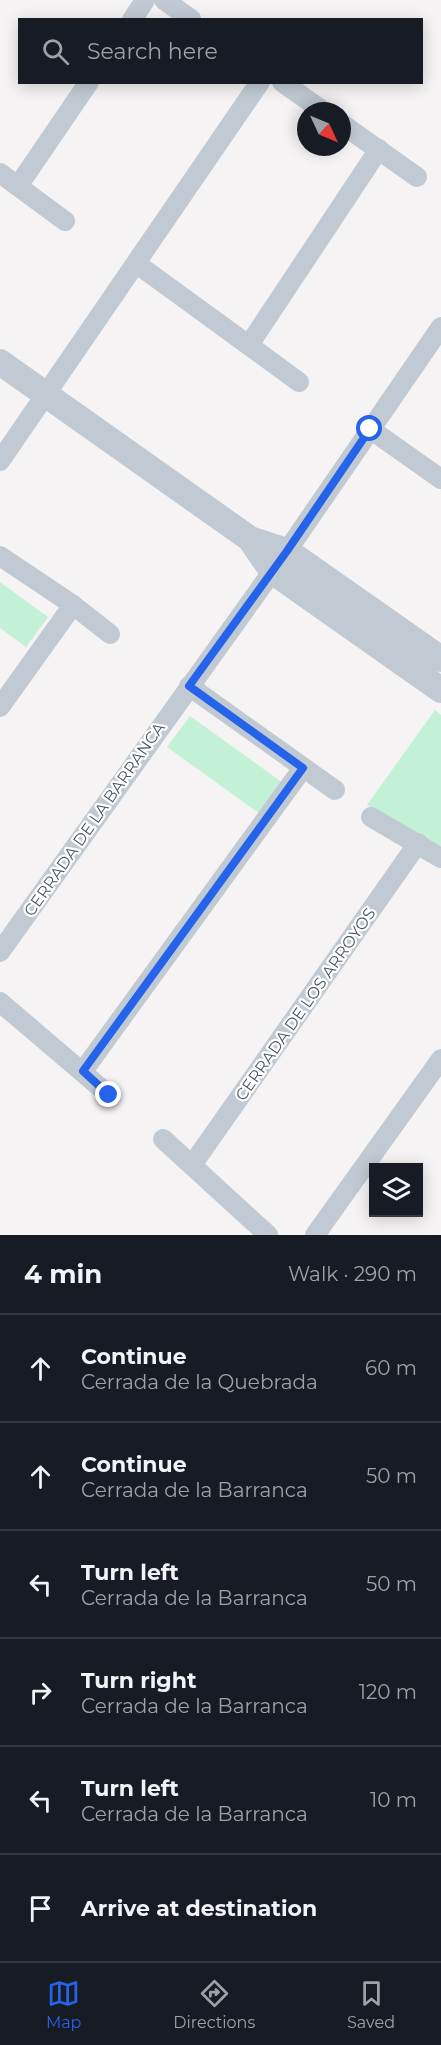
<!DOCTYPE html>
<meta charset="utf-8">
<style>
body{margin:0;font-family:Montserrat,sans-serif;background:#242831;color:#f1f3f6}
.controls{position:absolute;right:18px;bottom:18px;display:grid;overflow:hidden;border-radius:0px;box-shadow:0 3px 15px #0003}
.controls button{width:54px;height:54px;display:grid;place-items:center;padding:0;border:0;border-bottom:2px solid #363941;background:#171b24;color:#f1f3f6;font:30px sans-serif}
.compass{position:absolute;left:297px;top:102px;width:54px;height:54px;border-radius:50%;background:#171b24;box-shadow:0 3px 15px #0003;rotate:134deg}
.stop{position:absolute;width:18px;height:18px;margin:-14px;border:4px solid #2563eb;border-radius:50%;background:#fff}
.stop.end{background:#2563eb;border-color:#fff;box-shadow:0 2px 6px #0008}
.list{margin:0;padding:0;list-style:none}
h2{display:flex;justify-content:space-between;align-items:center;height:78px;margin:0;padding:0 24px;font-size:26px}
h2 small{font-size:20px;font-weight:400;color:#9ea1a6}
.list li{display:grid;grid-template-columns:39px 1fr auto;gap:18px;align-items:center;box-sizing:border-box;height:108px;padding:0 24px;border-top:2px solid #363941}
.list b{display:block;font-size:22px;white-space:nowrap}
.list p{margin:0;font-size:20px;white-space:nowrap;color:#9ea1a6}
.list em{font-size:20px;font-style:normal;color:#9ea1a6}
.icon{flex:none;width:33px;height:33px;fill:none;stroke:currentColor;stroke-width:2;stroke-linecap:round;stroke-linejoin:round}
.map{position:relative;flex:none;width:441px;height:1235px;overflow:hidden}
.search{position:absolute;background:#171b24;box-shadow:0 3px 15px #0003;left:18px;right:18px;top:18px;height:66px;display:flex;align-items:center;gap:15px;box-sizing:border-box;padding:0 21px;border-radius:0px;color:#9ea1a6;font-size:22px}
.sheet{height:726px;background:#171b24}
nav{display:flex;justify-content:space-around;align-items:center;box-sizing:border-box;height:84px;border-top:2px solid #363941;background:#171b24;font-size:16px;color:#9ea1a6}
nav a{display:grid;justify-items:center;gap:3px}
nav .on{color:#2563eb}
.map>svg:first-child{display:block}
</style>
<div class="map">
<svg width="441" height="1235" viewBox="0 0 441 1235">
<rect width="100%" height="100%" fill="#f5f3f3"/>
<g fill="#c3f1d5">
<path d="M 0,582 L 48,617 L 26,647 L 0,628 Z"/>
<path d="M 435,710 L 441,715 L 441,847 L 367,805 Z"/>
<path d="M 190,716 L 283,783 L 260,814 L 167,747 Z"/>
</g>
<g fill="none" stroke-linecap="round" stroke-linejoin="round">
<g stroke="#c1cad2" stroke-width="20">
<path d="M 164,0 L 191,19"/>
<path d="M 132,20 L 145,0"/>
<path d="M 282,82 L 323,111"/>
<path d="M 342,124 L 417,177"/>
<path d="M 0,173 L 65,221"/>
<path d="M 18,186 L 89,82"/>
<path d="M 137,264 L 299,382"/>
<path d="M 249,345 L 379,149"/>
<path d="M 370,429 L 441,479"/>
<path d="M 0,461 L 260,82"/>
<path d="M 0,556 L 73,605 L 110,634"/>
<path d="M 189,686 L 335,790"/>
<path d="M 0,707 L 73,605"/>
<path d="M 371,817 L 441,858"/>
<path d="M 0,952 L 287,551 L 441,327"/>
<path d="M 0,1002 L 109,1095"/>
<path d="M 83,1071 L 303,768"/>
<path d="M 163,1139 L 268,1235"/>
<path d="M 192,1165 L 418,843"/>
<path d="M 315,1235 L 441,1059"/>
</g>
<g stroke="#c1cad2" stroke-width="26">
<path d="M 0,362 L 250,539 L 287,551 L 441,659"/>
<path d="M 250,539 L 272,571 L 441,690"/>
</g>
</g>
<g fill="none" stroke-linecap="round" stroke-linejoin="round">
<path stroke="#2563eb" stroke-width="8" d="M 109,1095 L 83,1071 L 303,768 L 189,686 L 287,551 L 370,429"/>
</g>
<g text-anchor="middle" stroke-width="4.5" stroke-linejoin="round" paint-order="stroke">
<g font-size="16" fill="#4a5661" stroke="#fff">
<text transform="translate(94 819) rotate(-55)" y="6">CERRADA DE LA BARRANCA</text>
<text transform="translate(305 1004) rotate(-55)" y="6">CERRADA DE LOS ARROYOS</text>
</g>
</g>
</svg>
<div class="controls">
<button><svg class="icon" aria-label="layers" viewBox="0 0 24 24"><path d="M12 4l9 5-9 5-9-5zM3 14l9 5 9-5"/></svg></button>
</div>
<svg class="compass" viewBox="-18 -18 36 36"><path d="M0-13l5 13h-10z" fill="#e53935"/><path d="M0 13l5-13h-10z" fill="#9ea1a6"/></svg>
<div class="stop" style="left:370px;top:429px"></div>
<div class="stop end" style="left:109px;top:1095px"></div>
<div class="search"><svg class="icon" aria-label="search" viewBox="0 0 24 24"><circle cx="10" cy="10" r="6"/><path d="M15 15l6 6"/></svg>Search here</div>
</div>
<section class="sheet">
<h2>4 min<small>Walk · 290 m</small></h2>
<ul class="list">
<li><svg class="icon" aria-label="ahead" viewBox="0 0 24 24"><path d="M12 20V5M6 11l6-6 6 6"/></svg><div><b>Continue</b><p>Cerrada de la Quebrada</p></div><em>60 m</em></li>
<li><svg class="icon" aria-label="ahead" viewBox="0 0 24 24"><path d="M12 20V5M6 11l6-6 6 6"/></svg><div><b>Continue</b><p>Cerrada de la Barranca</p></div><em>50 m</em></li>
<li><svg class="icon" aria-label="left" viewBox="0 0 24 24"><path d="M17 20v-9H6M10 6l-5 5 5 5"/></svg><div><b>Turn left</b><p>Cerrada de la Barranca</p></div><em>50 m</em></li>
<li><svg class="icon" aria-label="right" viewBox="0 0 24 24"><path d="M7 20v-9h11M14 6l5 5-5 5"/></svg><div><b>Turn right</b><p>Cerrada de la Barranca</p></div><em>120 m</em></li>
<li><svg class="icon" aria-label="left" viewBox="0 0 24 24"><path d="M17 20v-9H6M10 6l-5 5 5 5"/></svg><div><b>Turn left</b><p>Cerrada de la Barranca</p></div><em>10 m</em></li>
<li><svg class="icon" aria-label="arrive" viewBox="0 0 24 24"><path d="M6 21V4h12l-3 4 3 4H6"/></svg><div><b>Arrive at destination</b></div></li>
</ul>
</section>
<nav>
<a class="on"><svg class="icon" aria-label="map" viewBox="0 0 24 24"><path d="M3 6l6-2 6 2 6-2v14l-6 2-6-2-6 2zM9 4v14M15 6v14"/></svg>Map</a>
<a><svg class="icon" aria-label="directions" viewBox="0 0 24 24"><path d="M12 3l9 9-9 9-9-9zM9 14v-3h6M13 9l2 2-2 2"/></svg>Directions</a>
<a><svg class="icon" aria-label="saved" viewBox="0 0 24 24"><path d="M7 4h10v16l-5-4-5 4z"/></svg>Saved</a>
</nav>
